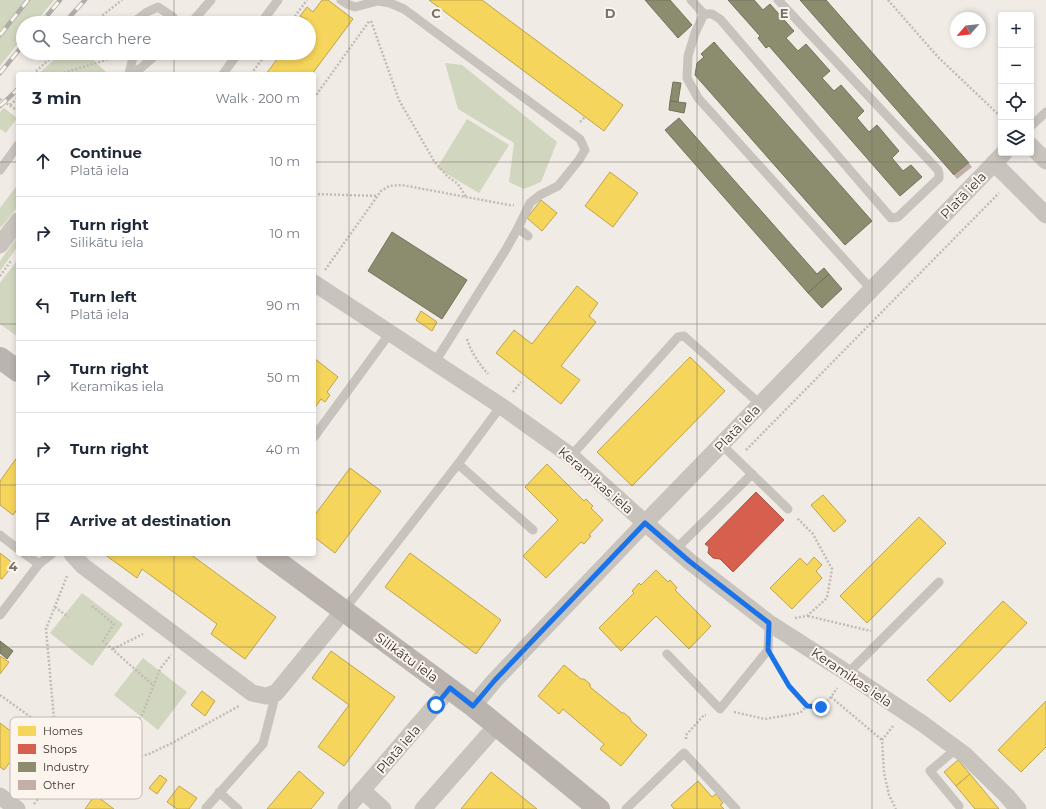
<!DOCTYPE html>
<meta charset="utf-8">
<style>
body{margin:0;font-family:Montserrat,sans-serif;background:#f2f2f3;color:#1f2937}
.controls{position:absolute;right:12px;top:12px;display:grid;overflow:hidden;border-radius:4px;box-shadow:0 2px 6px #0003}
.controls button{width:36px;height:36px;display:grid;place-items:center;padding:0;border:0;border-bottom:1px solid #e0e1e3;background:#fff;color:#1f2937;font:20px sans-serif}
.compass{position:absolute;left:950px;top:12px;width:36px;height:36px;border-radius:50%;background:#fff;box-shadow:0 2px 6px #0003;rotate:242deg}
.stop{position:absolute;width:12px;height:12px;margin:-9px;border:3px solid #1a73e8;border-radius:50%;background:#fff}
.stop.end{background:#1a73e8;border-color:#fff;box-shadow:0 1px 4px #0008}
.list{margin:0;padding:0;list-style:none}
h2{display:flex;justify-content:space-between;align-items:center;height:52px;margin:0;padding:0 16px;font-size:17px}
h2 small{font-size:13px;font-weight:400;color:#747a83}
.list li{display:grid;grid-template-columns:26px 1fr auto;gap:12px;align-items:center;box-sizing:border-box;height:72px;padding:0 16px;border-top:1px solid #e0e1e3}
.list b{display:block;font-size:15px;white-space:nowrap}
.list p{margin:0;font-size:13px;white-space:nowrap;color:#747a83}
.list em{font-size:13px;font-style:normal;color:#747a83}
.icon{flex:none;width:22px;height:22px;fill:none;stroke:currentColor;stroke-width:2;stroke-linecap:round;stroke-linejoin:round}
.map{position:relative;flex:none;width:1046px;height:809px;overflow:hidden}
.search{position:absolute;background:#fff;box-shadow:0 2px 6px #0003;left:16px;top:16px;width:300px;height:44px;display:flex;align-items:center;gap:10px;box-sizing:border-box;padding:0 14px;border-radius:22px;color:#747a83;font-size:15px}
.panel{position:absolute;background:#fff;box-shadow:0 2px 6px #0003;left:16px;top:72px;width:300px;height:484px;border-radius:4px}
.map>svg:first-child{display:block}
</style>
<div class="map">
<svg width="1046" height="809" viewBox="0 0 1046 809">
<rect width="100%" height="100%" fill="#f0ebe5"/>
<g fill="#d1d6bf">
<path d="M 0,0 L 54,0 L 35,23 L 23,23 L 23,37 L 0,66 Z"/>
<path d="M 62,53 L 86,53 L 108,74 L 38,74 Z"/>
<path d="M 445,63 L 462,65 L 557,142 L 541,182 L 524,189 L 509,182 L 514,143 L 458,109 Z"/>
<path d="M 4,108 L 17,118 L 6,133 L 0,129 L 0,112 Z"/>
<path d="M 467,119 L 509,145 L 479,193 L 437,168 Z"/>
<path d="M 18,184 L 18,206 L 4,224 L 0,228 L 0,208 Z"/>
<path d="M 18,236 L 18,246 L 0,271 L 0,261 Z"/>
<path d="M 18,259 L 18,337 L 0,324 L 0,283 Z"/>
<path d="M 82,593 L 123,624 L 92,666 L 50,633 Z"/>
<path d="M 143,658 L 187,692 L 158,730 L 114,695 Z"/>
</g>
<g fill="#f6d55c" stroke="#bea44d">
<path d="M 322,0 L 328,0 L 353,19 L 312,74 L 266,74 L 278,58 L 272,53 L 309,53 L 309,23 L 304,23 L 307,20 L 300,16 L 307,7 L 313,12 Z"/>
<path d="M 429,0 L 482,0 L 623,105 L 604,131 Z"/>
<path d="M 610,172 L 638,193 L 613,227 L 585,206 Z"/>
<path d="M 541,200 L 557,213 L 542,231 L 527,218 Z"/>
<path d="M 577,286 L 598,303 L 589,316 L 596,322 L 561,366 L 580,380 L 561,404 L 496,353 L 514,330 L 532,344 Z"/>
<path d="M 421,311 L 437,322 L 432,331 L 416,320 Z"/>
<path d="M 690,357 L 725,391 L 632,486 L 597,452 Z"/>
<path d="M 314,358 L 338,377 L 327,392 L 330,395 L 325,402 L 321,399 L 314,409 Z"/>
<path d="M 18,456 L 18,508 L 13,515 L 0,505 L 0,481 Z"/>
<path d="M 547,464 L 584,501 L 586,499 L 593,506 L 591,508 L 603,520 L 589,535 L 591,536 L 584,544 L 581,542 L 546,578 L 523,556 L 558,520 L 525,487 Z"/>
<path d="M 350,468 L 381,491 L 335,553 L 314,537 L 314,516 Z"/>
<path d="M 823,495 L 846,521 L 834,532 L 811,505 Z"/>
<path d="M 919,517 L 946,543 L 867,623 L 840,596 Z"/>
<path d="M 0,553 L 14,564 L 2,579 L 0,578 Z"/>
<path d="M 410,553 L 501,620 L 476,654 L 385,587 Z"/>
<path d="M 104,554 L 190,554 L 276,617 L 245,659 L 211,634 L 217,624 L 142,569 L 137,578 Z"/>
<path d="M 814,557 L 822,565 L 816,571 L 822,578 L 792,609 L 770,588 L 800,558 L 807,565 Z"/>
<path d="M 656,570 L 668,582 L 670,580 L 677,588 L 675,590 L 711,626 L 689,649 L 656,616 L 621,651 L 599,628 L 634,593 L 632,591 L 639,583 L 641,585 Z"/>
<path d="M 1003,601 L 1027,623 L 950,702 L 927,680 Z"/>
<path d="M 331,651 L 395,697 L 344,766 L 318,747 L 349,705 L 312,678 Z"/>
<path d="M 0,656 L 9,662 L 0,674 Z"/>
<path d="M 564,665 L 581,679 L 584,679 L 590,684 L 590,687 L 622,713 L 624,713 L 630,718 L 631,721 L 647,735 L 621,766 L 600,749 L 604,744 L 563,709 L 559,714 L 538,696 Z"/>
<path d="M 202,691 L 215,701 L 205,716 L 191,705 Z"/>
<path d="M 1046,701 L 1046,747 L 1021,772 L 998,750 Z"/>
<path d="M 0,723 L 25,742 L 4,770 L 0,767 Z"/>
<path d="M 958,760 L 970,774 L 956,786 L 944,772 Z"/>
<path d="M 299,771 L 324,793 L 311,809 L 267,809 Z"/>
<path d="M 491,772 L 537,809 L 461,809 Z"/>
<path d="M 970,774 L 999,809 L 975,809 L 956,786 Z"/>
<path d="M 160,775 L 167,780 L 157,794 L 149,788 Z"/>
<path d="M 698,781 L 712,797 L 716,794 L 723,803 L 720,805 L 724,809 L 674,809 L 671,805 Z"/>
<path d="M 179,786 L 197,798 L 189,809 L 177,809 L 167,802 Z"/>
<path d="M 95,795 L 114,809 L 85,809 Z"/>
</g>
<path fill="#d6604d" stroke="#a85243" d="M 756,492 L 784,520 L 733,572 L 720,559 L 713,558 L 708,553 L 709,547 L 705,544 Z"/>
<g fill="#8c8c6e" stroke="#74705a">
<path d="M 645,0 L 670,0 L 692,25 L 678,38 Z"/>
<path d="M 728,0 L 754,0 L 763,10 L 770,4 L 794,31 L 786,38 L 798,51 L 806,44 L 830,71 L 822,78 L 834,91 L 841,85 L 864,111 L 857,118 L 869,132 L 877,125 L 899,151 L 892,158 L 903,171 L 911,165 L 922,177 L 900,196 L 769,46 L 766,48 L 758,38 L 760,36 Z"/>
<path d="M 800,0 L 826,0 L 969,163 L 954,175 Z"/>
<path d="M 714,42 L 872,221 L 845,245 L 695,75 L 697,63 L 704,57 L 701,54 Z"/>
<path d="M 673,82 L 681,83 L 678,102 L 670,101 Z"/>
<path d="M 670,101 L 686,103 L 684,113 L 669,110 Z"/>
<path d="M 679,118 L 817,274 L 824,268 L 829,274 L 808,293 L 665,130 Z"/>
<path d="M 392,232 L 467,280 L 442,319 L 368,271 Z"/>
<path d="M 829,274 L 842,289 L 822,308 L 808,293 Z"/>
<path d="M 0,641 L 13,651 L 7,659 L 0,653 Z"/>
</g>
<path fill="#c3afa7" d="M 969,163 L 972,167 L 957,179 L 954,175 Z"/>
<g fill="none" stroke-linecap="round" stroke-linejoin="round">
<g stroke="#c2bbb6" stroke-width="2.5" stroke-dasharray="2 2" stroke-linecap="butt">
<path d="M 888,0 L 938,57 L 1001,117"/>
<path d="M 371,21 L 399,100 L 434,161 L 447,176 L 458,184 L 466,197"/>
<path d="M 93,23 L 122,0"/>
<path d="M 290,23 L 307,0"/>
<path d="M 33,74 L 56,53"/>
<path d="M 60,74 L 119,56"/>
<path d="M 251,74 L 267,53"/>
<path d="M 314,98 L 370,20"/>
<path d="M 0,99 L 18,111"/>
<path d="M 10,105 L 18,98"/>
<path d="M 580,122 L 585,117"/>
<path d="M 314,194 L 378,196"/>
<path d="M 325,270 L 381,191 L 389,186 L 402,185 L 509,205 L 514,205"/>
<path d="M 0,276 L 11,261"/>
<path d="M 467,339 C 471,352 479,364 488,374"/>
<path d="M 513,392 L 521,382"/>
<path d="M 746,450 L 999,193"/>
<path d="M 67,576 L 46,629 L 55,730 C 55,732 56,735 57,736 C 62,745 92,766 102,766 L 105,765 L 142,715 L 160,669 L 171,655"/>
<path d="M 92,606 L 114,624 L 103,641 L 154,686"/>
<path d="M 55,607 L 68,617"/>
<path d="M 808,616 L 871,631"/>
<path d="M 795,618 L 807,616 L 827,598 L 832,569 L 813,534 L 797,518"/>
<path d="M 113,649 L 143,634"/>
<path d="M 775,663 L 789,686 L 807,706 L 821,707 L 831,697 L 837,688"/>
<path d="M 0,695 L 50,731 L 55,734"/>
<path d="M 831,697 L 882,740"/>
<path d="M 734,712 L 765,719 L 800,713 L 807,706"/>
<path d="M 893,726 L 882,740 L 884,773 L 889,795 L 896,809"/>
<path d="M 686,739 L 686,735 L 704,715 L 706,715"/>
<path d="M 106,765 L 149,754 L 172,743 L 239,706"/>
<path d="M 34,804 L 77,747"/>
</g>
<g stroke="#c9c3be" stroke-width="9">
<path d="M 341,0 L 347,4 L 355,7 L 378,1 L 390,3 L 404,9 L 580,139 L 585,150 L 579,160 L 558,186 L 540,195 L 530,203 L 518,228 L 505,251 L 435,362"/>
<path d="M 691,0 L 704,14 L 695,33 L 688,56 L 687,78 L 698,98 L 871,289"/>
<path d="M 704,14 L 712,14 L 720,19 L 891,218 L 898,217 L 939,178 L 939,174 L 938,170 L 778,0"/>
<path d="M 135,23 L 135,21 L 147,12 L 158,7 L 173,17 L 175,23"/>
<path d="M 191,23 L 211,0"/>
<path d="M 261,23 L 278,0"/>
<path d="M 129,74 L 134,53"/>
<path d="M 130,74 L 141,68 L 158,53"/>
<path d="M 223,74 L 238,53"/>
<path d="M 1031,126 L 1046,112"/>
<path d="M 0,170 L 18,145"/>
<path d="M 518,228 L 528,236"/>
<path d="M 314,437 L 390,333"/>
<path d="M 721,444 L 788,509"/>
<path d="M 571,456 L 678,337 L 684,336 L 760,404"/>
<path d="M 458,464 L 533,530"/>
<path d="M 0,535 L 18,549"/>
<path d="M 676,549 L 752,474"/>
<path d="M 25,554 L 39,564"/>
<path d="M 344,610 L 458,464 L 501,406"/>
<path d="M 0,615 L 39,564 L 52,554"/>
<path d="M 667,654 L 720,709 L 768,650 L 769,623"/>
<path d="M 848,673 L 939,582"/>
<path d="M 956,749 L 930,771 L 959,806"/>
<path d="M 219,792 L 238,809"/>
<path d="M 206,808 L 263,744 L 276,693"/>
<path d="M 626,809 L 684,753 L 736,809"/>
</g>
<g stroke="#c9c3be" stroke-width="17">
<path d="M 1031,146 L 1046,161"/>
<path d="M 994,163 L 1046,215"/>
<path d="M 0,245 L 18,221"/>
<path d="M 314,283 L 501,406 L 571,456 L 645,523 L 689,561 L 769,623 L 841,669 L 923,724 L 965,755 L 1007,796 L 1018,809"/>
<path d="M 72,554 L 83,566 L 252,693 L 266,696 L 276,693 L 344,610"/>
<path d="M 473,706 L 495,680 L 645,523 L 1004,153"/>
<path d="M 362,790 L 383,809"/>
<path d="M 0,796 L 17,809"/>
<path d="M 346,809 L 450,688"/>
<path d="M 423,809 L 497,725"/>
</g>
<g stroke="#bab3ae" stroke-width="22">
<path d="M 0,358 L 18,371"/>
<path d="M 267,554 L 473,706 L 599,809"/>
</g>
<g stroke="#b1aca8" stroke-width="4.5">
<g id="rail">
<path d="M 41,23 L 60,0"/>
<path d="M 64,23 L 85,0"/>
<path d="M 0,35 L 28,0"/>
<path d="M 0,73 L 23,45"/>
<path d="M 0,106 L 18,89"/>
</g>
</g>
<use href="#rail" stroke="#fbf5ee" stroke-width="3" stroke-dasharray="9" stroke-linecap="butt"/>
</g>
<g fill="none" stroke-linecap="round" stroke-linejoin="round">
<path stroke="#1a73e8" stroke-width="5" d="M 436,705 L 450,688 L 473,706 L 495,680 L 645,523 L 689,561 L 769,623 L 768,650 L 789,686 L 807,706 L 821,707"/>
</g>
<path fill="none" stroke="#7a716c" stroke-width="1" stroke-opacity="0.55" d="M 174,0 L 174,23M 349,0 L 349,809M 523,0 L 523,809M 697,0 L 697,809M 872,0 L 872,809M 174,53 L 174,74M 0,162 L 18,162M 314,162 L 1046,162M 0,324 L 18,324M 314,324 L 1046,324M 0,485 L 18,485M 314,485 L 1046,485M 174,554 L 174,809M 0,647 L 1046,647"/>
<g text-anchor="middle" stroke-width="4" stroke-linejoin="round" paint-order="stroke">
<g font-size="13" fill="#3b302b" stroke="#fbf5ee">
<text transform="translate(963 195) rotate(-46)" y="5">Platā iela</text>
<text transform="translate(737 428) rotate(-46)" y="5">Platā iela</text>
<text transform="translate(596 480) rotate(41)" y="5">Keramikas iela</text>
<text transform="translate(407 657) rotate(36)" y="5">Silikātu iela</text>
<text transform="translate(852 677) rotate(34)" y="5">Keramikas iela</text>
<text transform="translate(398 749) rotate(-49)" y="5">Platā iela</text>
</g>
</g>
<rect x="10" y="717" width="132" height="82" rx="6" fill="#fbf5ee" stroke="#c1bab4" stroke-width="1"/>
<rect x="18" y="726" width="18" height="10" fill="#f6d55c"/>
<rect x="18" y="744" width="18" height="10" fill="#d6604d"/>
<rect x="18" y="762" width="18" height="10" fill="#8c8c6e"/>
<rect x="18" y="780" width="18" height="10" fill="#c3afa7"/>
<g font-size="11" fill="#3b302b">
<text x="43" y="735">Homes</text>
<text x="43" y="753">Shops</text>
<text x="43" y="771">Industry</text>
<text x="43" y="789">Other</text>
</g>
<g font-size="13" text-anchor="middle" font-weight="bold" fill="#7a716c" stroke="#fbf5ee" stroke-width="4" stroke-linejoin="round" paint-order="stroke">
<text x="436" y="18">C</text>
<text x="610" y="18">D</text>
<text x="784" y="18">E</text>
<text x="13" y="571">4</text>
</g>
</svg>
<div class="controls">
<button>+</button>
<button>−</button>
<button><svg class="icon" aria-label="locate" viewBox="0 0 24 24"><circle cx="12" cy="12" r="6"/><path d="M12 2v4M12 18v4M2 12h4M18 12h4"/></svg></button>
<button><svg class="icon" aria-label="layers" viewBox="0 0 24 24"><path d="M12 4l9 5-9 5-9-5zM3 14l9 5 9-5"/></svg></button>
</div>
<svg class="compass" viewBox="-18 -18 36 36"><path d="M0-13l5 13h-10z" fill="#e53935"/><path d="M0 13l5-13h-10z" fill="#747a83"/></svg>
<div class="stop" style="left:436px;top:705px"></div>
<div class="stop end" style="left:821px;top:707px"></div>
<div class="search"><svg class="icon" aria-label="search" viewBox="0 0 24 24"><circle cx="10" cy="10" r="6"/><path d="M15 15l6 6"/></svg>Search here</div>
<section class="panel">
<h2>3 min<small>Walk · 200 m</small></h2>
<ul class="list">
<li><svg class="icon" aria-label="ahead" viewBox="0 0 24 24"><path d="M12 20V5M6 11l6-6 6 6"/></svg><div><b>Continue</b><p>Platā iela</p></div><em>10 m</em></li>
<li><svg class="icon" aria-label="right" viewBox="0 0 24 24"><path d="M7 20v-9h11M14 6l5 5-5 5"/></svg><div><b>Turn right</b><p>Silikātu iela</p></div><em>10 m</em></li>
<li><svg class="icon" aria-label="left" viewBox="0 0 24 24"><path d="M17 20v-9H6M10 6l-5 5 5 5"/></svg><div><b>Turn left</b><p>Platā iela</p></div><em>90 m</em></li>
<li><svg class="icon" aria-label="right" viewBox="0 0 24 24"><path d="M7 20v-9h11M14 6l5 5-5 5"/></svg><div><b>Turn right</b><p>Keramikas iela</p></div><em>50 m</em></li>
<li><svg class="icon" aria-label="right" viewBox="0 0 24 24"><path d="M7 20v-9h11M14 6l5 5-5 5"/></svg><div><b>Turn right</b></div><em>40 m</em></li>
<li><svg class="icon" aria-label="arrive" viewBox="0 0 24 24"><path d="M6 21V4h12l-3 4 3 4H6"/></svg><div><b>Arrive at destination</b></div></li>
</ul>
</section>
</div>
